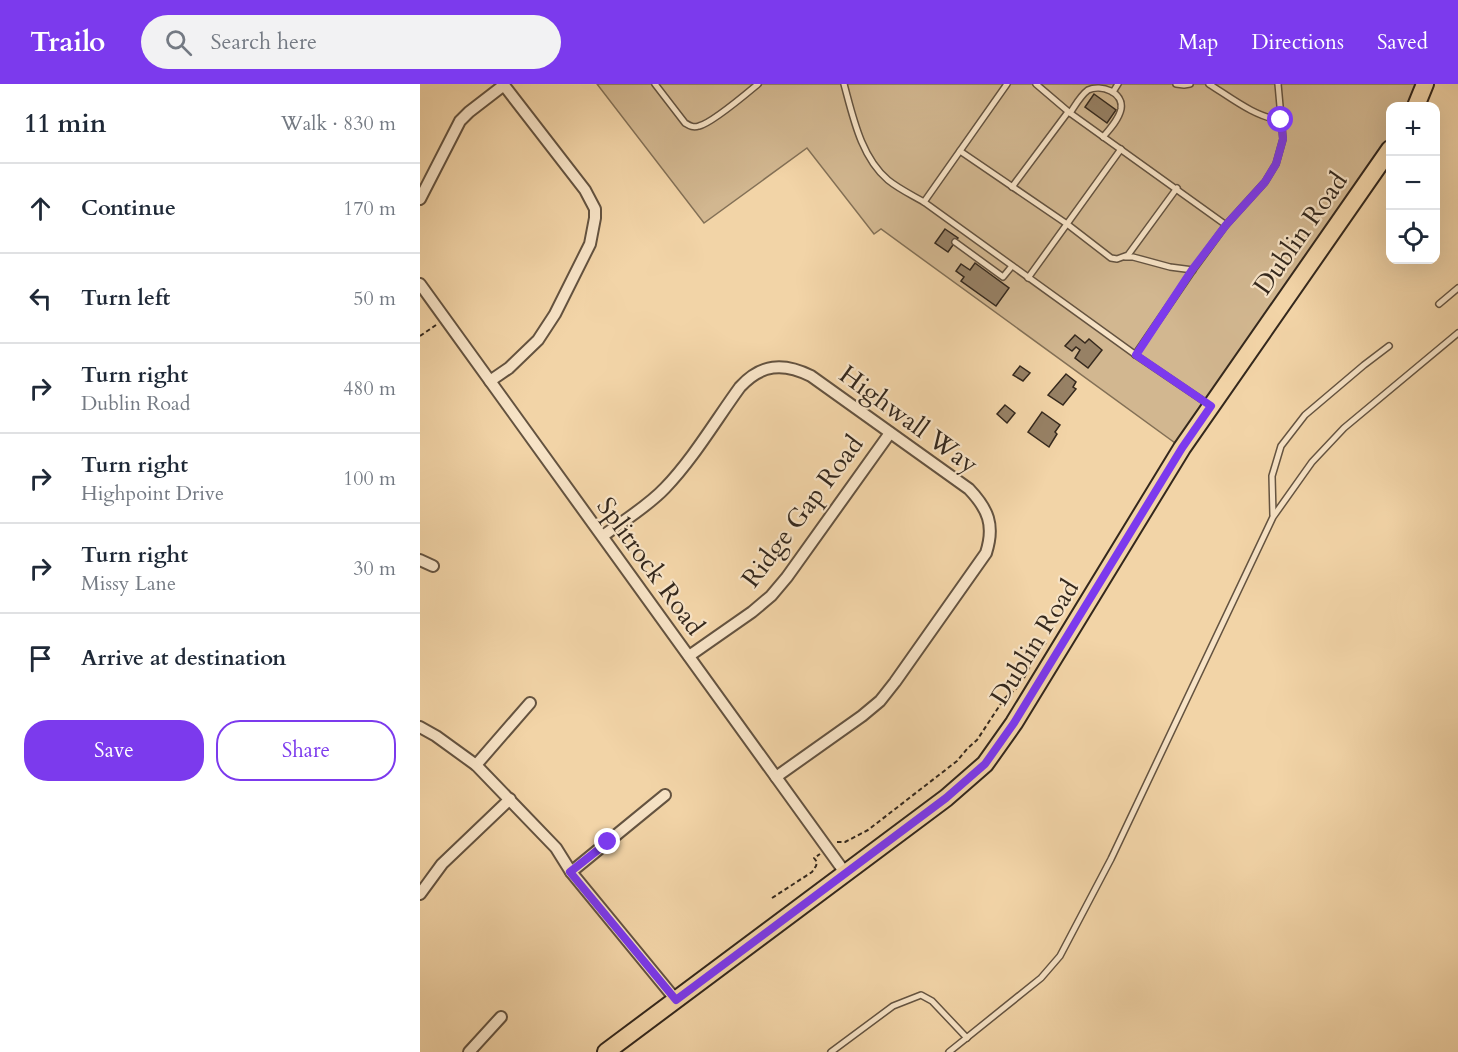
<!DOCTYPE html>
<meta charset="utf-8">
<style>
body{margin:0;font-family:Cardo,serif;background:#f2f2f3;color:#1f2937}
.controls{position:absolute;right:18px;top:18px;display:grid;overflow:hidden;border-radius:12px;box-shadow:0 6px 24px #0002}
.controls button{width:54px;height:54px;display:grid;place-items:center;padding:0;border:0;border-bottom:2px solid #e0e1e3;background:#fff;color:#1f2937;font:30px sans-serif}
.stop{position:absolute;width:18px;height:18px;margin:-14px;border:4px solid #7c3aed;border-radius:50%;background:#fff}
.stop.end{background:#7c3aed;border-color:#fff;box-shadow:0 2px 6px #0008}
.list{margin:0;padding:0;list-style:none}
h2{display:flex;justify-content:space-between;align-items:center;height:78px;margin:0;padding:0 24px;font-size:26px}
h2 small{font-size:20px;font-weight:400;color:#747a83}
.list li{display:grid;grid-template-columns:39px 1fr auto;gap:18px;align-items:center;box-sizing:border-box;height:90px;padding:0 24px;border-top:2px solid #e0e1e3}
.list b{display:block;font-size:22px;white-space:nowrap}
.list p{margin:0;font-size:20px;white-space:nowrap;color:#747a83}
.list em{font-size:20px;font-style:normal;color:#747a83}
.actions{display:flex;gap:12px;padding:18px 24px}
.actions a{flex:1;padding:14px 0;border:2px solid #7c3aed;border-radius:24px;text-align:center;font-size:21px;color:#7c3aed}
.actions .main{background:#7c3aed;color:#fff}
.icon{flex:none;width:33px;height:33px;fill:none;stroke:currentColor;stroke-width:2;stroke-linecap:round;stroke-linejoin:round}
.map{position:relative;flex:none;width:1038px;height:968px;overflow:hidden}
header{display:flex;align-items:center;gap:36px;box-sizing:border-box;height:84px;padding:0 30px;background:#7c3aed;color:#fff}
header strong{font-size:28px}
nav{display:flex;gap:33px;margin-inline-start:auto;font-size:21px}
.search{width:420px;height:54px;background:#f2f2f3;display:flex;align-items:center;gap:15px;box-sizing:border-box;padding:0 21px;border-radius:33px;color:#747a83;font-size:22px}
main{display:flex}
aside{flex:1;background:#fff}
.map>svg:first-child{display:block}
</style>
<header>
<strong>Trailo</strong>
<div class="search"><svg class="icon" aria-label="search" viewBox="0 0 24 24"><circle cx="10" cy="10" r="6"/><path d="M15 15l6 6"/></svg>Search here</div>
<nav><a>Map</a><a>Directions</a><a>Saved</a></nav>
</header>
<main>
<aside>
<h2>11 min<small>Walk · 830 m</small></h2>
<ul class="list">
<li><svg class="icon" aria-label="ahead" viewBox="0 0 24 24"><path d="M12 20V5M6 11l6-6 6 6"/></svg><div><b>Continue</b></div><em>170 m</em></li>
<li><svg class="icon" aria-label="left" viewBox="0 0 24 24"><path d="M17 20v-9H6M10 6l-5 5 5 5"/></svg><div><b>Turn left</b></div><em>50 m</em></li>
<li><svg class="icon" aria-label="right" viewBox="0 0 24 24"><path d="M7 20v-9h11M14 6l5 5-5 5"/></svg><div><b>Turn right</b><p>Dublin Road</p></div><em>480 m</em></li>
<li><svg class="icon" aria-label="right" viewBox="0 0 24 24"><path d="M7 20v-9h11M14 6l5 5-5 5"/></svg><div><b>Turn right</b><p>Highpoint Drive</p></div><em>100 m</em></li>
<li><svg class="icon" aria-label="right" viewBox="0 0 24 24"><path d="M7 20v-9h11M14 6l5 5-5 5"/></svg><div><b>Turn right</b><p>Missy Lane</p></div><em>30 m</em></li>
<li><svg class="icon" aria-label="arrive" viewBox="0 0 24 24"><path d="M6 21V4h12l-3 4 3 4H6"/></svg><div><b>Arrive at destination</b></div></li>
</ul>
<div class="actions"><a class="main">Save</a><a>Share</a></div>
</aside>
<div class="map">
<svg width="1038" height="968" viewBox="0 0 1038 968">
<rect width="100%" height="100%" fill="#f2d4a7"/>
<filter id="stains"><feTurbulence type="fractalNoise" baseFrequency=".00333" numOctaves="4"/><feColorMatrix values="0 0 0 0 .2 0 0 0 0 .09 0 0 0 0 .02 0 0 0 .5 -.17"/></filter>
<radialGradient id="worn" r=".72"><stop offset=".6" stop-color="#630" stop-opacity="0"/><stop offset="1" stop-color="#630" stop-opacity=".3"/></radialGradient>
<path fill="#d2b790" stroke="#837056" stroke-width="1.5" d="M 177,0 L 1005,0 L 996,22 L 970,22 L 970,65 L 762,364 L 461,145 L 454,150 L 387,64 L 284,139 Z"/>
<g fill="#978165" stroke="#34281d" stroke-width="1.5">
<path d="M 674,10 L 696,26 L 687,39 L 665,23 Z"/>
<path d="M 525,145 L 538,154 L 528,168 L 515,159 Z"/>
<path d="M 555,179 L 589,204 L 576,222 L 541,197 L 544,193 L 536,187 L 541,180 L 550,186 Z"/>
<path d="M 655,251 L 665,259 L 669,255 L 682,266 L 668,284 L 655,274 L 660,266 L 656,263 L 652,267 L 645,262 Z"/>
<path d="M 600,282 L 610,289 L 603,297 L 593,291 Z"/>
<path d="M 646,290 L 656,298 L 653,303 L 656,305 L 643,321 L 628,311 Z"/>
<path d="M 585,321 L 595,329 L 587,339 L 577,330 Z"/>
<path d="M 622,328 L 640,341 L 635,348 L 637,350 L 629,363 L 608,348 Z"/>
</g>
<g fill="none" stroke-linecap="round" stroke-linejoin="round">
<g stroke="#645340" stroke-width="8">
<g id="lane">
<path d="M 235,0 L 265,39 C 270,42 273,44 279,42 C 292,39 326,10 338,0"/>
<path d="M 424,0 C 433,33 441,73 468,96 C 479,105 492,111 504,118"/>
<path d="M 587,0 L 504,118 L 720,274 L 788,320"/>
<path d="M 616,0 L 650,29 L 806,141 L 773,186 L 715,271"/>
<path d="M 756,0 L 764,1 L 770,0"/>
<path d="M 789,0 C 810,13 836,34 861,36"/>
<path d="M 693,8 L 698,0"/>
<path d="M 650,29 C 655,22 660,12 668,6 C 681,0 704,8 701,25 C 699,35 690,45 683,53"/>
<path d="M 540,67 L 647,140 L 691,174 L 697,175 L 708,171 L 757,104"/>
<path d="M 592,103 L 648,28"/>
<path d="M 806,141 L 845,98 L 856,80 L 863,55 L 858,0"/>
<path d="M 535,158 L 583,193 L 592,182"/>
<path d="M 705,173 L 713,173 L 750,183 L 773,186"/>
<path d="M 608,194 L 701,65"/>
<path d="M 1019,220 L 1038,204"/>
<path d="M 853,431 L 852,392 L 861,362 L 885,331 L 944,281 L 969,262"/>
<path d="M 411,968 L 473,922 L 501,911 L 512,917 L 547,954"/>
<path d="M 529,968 L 621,894 L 640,872 L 691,775 L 853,433 L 892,378 L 924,344 L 1038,249"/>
</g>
</g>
<g stroke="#645340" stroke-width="14">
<g id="street">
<path d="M 0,115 L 40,37 L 49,28 L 84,1"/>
<path d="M 0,200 L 426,790"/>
<path d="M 70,297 L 89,284 L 118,256 L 135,230 L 170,160 L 175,134 L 175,125 L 165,106 L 83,0"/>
<path d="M 183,452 C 203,437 227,423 245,404 C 273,375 296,336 320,303 C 341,280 363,278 391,292 L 549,405 C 568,425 575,441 566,469 L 475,598 L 460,617 L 442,632 L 356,693"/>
<path d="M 0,476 L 13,482"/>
<path d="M 269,572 L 332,528 L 351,512 L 367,493 L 470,349"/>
<path d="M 0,643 L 16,652 L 56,681 L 136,764 L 151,788 L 256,916"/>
<path d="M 56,681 L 110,619"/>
<path d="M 151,788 L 245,711"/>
<path d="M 0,810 L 22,780 L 90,715"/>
<path d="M 49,968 L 81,933"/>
</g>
</g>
<g stroke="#34281d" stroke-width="20">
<g id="primary">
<path d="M 996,22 L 1005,0"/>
<path d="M 186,968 L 526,714 L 565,680 L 594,639 L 762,364 L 970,65"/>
</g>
</g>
<g stroke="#34281d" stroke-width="2" stroke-dasharray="4.5 3" stroke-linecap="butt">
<path d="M 0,252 L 16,241"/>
<path d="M 604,594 L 619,565 L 626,559"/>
<path d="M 417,758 L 425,758 L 448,746 L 537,677 L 547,665 L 557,656 L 584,615 L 599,602"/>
<path d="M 352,814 L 392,788 L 396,782 L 397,778 L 394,774 L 400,770"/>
</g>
<use href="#lane" stroke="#f7e3c6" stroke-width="5"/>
<use href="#street" stroke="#f7e3c6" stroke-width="10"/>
<use href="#primary" stroke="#f2d4a7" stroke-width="16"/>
</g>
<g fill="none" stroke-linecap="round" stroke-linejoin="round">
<path stroke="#7c3aed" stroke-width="8" d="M 188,758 L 150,788 L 256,916 L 526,714 L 565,680 L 594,639 L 762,364 L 791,322 L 716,271 L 772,186 L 806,141 L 845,98 L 856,80 L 863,55 L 861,36"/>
</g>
<g text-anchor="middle" stroke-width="4.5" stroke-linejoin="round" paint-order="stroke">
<g font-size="26" fill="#34281d" stroke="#f7e3c6">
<text transform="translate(880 149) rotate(-55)" y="9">Dublin Road</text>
<text transform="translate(489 335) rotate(36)" y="9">Highwall Way</text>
<text transform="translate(382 427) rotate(-53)" y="9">Ridge Gap Road</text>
<text transform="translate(231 482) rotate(54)" y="9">Splitrock Road</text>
<text transform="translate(614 558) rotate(-58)" y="9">Dublin Road</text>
</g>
</g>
<rect width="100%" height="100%" filter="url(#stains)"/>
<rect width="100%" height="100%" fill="url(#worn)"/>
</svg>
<div class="controls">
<button>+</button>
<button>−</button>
<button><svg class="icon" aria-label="locate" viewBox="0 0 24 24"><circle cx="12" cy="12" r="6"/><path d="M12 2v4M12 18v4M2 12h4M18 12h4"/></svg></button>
</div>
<div class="stop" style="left:861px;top:36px"></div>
<div class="stop end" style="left:188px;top:758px"></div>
</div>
</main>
